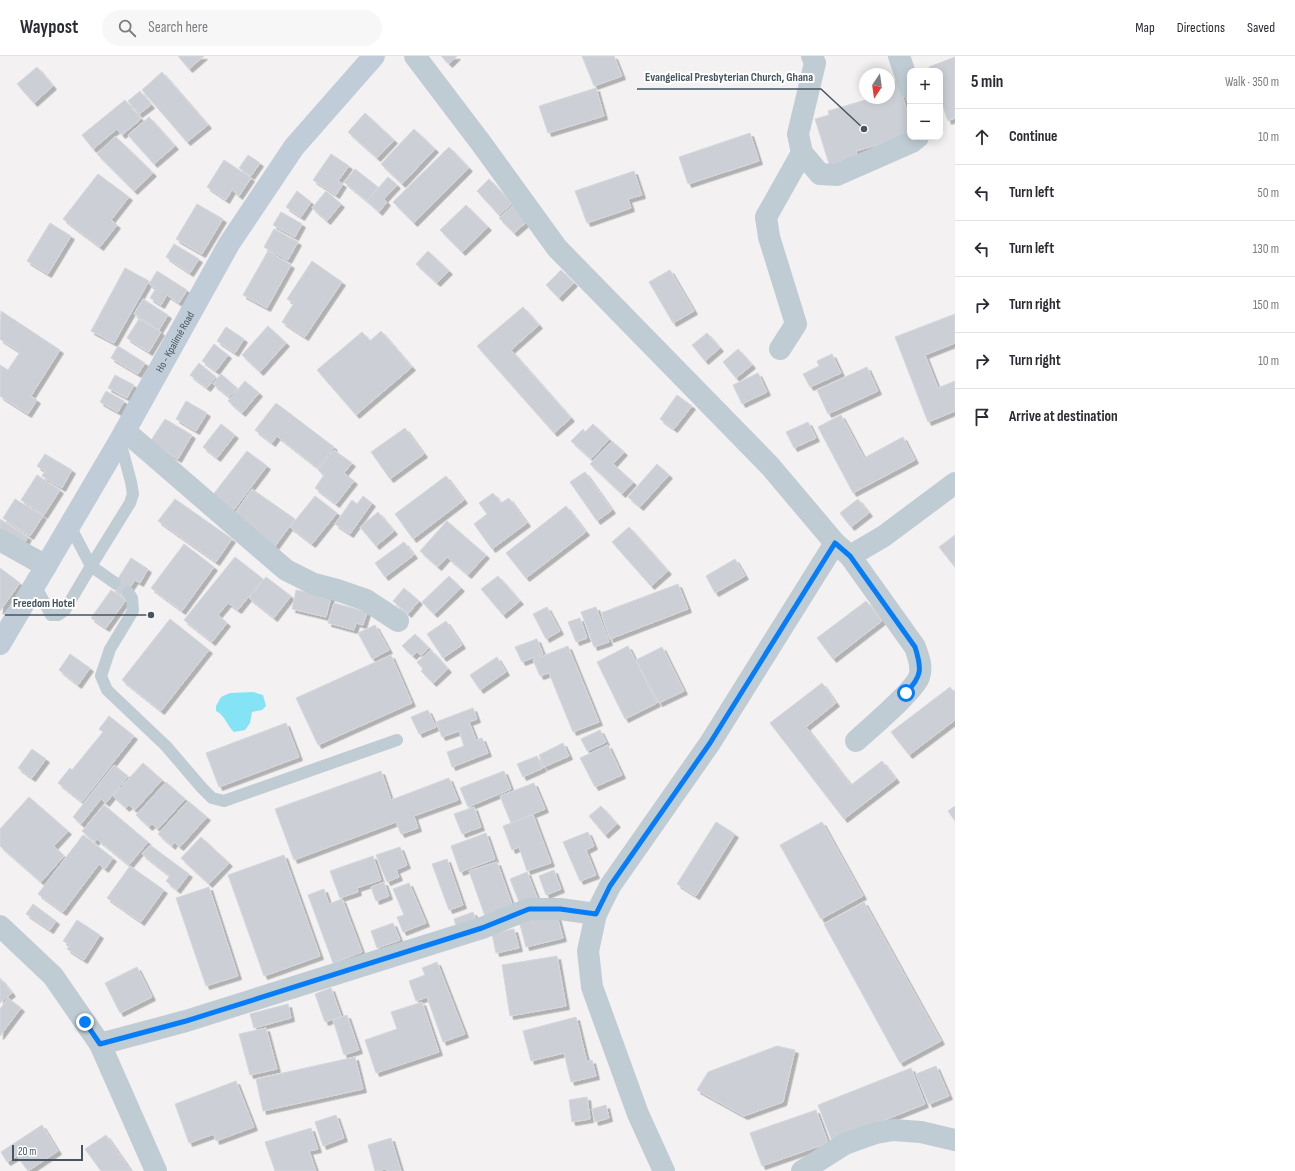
<!DOCTYPE html>
<meta charset="utf-8">
<style>
body{margin:0;font-family:"Sofia Sans Condensed",sans-serif;background:#f7f7f7;color:#2b2b33}
.controls{position:absolute;right:12px;top:12px;display:grid;overflow:hidden;border-radius:8px;box-shadow:0 2px 10px #0003}
.controls button{width:36px;height:36px;display:grid;place-items:center;padding:0;border:0;border-bottom:1px solid #e1e1e2;background:#fff;color:#2b2b33;font:20px sans-serif}
.compass{position:absolute;left:859px;top:12px;width:36px;height:36px;border-radius:50%;background:#fff;box-shadow:0 2px 10px #0003;rotate:193deg}
.scale{position:absolute;left:12px;bottom:10px;width:71px;box-sizing:border-box;padding-left:4px;border:2px solid #465661;border-top:0;font-size:11px;line-height:14px;white-space:nowrap;color:#465661;-webkit-text-stroke:3px #fff;paint-order:stroke}
.stop{position:absolute;width:12px;height:12px;margin:-9px;border:3px solid #067df8;border-radius:50%;background:#fff}
.stop.end{background:#067df8;border-color:#fff;box-shadow:0 1px 4px #0008}
.list{margin:0;padding:0;list-style:none}
h2{display:flex;justify-content:space-between;align-items:center;height:52px;margin:0;padding:0 16px;font-size:17px}
h2 small{font-size:13px;font-weight:400;color:#7c7c81}
.list li{display:grid;grid-template-columns:26px 1fr auto;gap:12px;align-items:center;box-sizing:border-box;height:56px;padding:0 16px;border-top:1px solid #e1e1e2}
.list b{display:block;font-size:15px;white-space:nowrap}
.list em{font-size:13px;font-style:normal;color:#7c7c81}
.icon{flex:none;width:22px;height:22px;fill:none;stroke:currentColor;stroke-width:2;stroke-linecap:round;stroke-linejoin:round}
.map{position:relative;flex:none;width:955px;height:1115px;overflow:hidden}
header{display:flex;align-items:center;gap:24px;box-sizing:border-box;height:56px;padding:0 20px;background:#fff;border-bottom:1px solid #e1e1e2}
header strong{font-size:19px}
nav{display:flex;gap:22px;margin-inline-start:auto;font-size:14px}
.search{width:280px;height:36px;background:#f7f7f7;display:flex;align-items:center;gap:10px;box-sizing:border-box;padding:0 14px;border-radius:22px;color:#7c7c81;font-size:15px}
main{display:flex}
aside{flex:1;background:#fff}
.map>svg:first-child{display:block}
</style>
<header>
<strong>Waypost</strong>
<div class="search"><svg class="icon" aria-label="search" viewBox="0 0 24 24"><circle cx="10" cy="10" r="6"/><path d="M15 15l6 6"/></svg>Search here</div>
<nav><a>Map</a><a>Directions</a><a>Saved</a></nav>
</header>
<main>
<div class="map">
<svg width="955" height="1115" viewBox="0 0 955 1115">
<defs>
<filter id="shadow"><feDropShadow dx="3.5" dy="3.5" stdDeviation="0" flood-color="#0004"/></filter>
</defs>
<rect width="100%" height="100%" fill="#f3f1f1"/>
<path fill="#84e4f6" d="M 253,636 L 263,639 L 266,650 L 262,654 L 252,656 L 250,667 L 245,674 L 234,676 C 226,669 226,660 216,655 L 216,650 L 221,641 L 230,637 Z"/>
<g fill="#ccd0d6" stroke="#d4d7dd" filter="url(#shadow)">
<path d="M 178,0 L 204,0 L 189,13 Z"/>
<path d="M 441,0 L 457,0 L 449,8 Z"/>
<path d="M 582,0 L 614,0 L 622,20 L 594,30 Z"/>
<path d="M 955,1 L 955,62 L 948,65 L 940,42 L 940,15 L 930,15 L 929,11 Z"/>
<path d="M 37,11 L 53,30 L 34,47 L 17,28 Z"/>
<path d="M 162,16 L 208,69 L 187,86 L 142,34 Z"/>
<path d="M 898,24 L 910,66 L 910,79 L 856,95 L 858,104 L 830,111 L 815,63 L 829,59 L 828,55 L 872,42 L 889,42 L 889,27 Z"/>
<path d="M 596,32 L 604,60 L 548,77 L 539,50 Z"/>
<path d="M 140,35 L 151,49 L 139,58 L 128,45 Z"/>
<path d="M 125,44 L 141,63 L 122,79 L 117,73 L 93,93 L 82,79 Z"/>
<path d="M 365,57 L 394,84 L 377,102 L 348,76 Z"/>
<path d="M 149,61 L 175,90 L 154,108 L 128,79 Z"/>
<path d="M 414,73 L 435,93 L 402,128 L 381,108 Z"/>
<path d="M 750,77 L 759,105 L 688,128 L 679,101 Z"/>
<path d="M 115,80 L 153,117 L 134,135 L 97,98 Z"/>
<path d="M 449,91 L 469,112 L 414,167 L 393,146 Z"/>
<path d="M 331,98 L 349,110 L 338,125 L 343,128 L 336,139 L 313,124 Z"/>
<path d="M 248,99 L 260,107 L 251,120 L 239,112 Z"/>
<path d="M 224,104 L 251,122 L 239,140 L 232,134 L 226,144 L 207,131 Z"/>
<path d="M 355,113 L 378,131 L 367,145 L 344,126 Z"/>
<path d="M 634,115 L 642,139 L 628,143 L 631,152 L 587,167 L 575,135 Z"/>
<path d="M 98,118 L 129,141 L 111,164 L 117,169 L 100,191 L 63,163 Z"/>
<path d="M 388,121 L 397,129 L 384,143 L 387,146 L 379,156 L 367,145 Z"/>
<path d="M 489,123 L 512,148 L 499,159 L 477,135 Z"/>
<path d="M 297,135 L 311,146 L 301,161 L 286,151 Z"/>
<path d="M 326,135 L 341,148 L 327,165 L 312,152 Z"/>
<path d="M 197,148 L 223,163 L 202,198 L 176,183 Z"/>
<path d="M 515,148 L 529,164 L 514,177 L 499,162 Z"/>
<path d="M 466,149 L 488,171 L 462,196 L 440,174 Z"/>
<path d="M 281,156 L 302,168 L 295,181 L 273,169 Z"/>
<path d="M 50,167 L 71,180 L 48,218 L 27,205 Z"/>
<path d="M 274,173 L 298,186 L 288,204 L 264,191 Z"/>
<path d="M 174,188 L 199,203 L 190,217 L 166,201 Z"/>
<path d="M 268,195 L 291,209 L 267,252 L 243,239 Z"/>
<path d="M 428,195 L 449,215 L 437,227 L 416,208 Z"/>
<path d="M 312,205 L 342,226 L 305,281 L 282,266 L 294,247 L 287,243 Z"/>
<path d="M 125,212 L 149,225 L 114,287 L 91,275 Z"/>
<path d="M 561,214 L 574,227 L 559,242 L 546,229 Z"/>
<path d="M 670,214 L 694,255 L 673,267 L 649,226 Z"/>
<path d="M 157,215 L 187,234 L 179,247 L 167,239 L 161,249 L 150,242 L 156,232 L 149,228 Z"/>
<path d="M 143,243 L 168,259 L 159,274 L 134,258 Z"/>
<path d="M 523,251 L 539,269 L 511,294 L 571,362 L 554,377 L 477,290 Z"/>
<path d="M 1,255 L 60,294 L 31,340 L 37,344 L 28,358 L 0,340 L 0,309 L 8,314 L 20,296 L 0,283 Z"/>
<path d="M 955,258 L 955,287 L 925,299 L 938,332 L 955,325 L 955,355 L 928,366 L 895,281 Z"/>
<path d="M 139,263 L 161,276 L 149,296 L 127,282 Z"/>
<path d="M 268,270 L 286,287 L 260,316 L 242,299 Z"/>
<path d="M 226,271 L 244,283 L 235,297 L 217,285 Z"/>
<path d="M 381,275 L 412,311 L 356,359 L 317,314 L 362,276 L 370,285 Z"/>
<path d="M 707,277 L 720,292 L 705,305 L 692,289 Z"/>
<path d="M 214,288 L 228,299 L 216,315 L 202,305 Z"/>
<path d="M 118,290 L 145,307 L 138,318 L 111,302 Z"/>
<path d="M 738,293 L 752,309 L 736,322 L 723,306 Z"/>
<path d="M 832,298 L 841,317 L 810,331 L 803,318 L 819,310 L 817,305 Z"/>
<path d="M 199,307 L 216,321 L 207,332 L 190,319 Z"/>
<path d="M 867,311 L 878,335 L 828,358 L 817,334 Z"/>
<path d="M 758,317 L 767,336 L 742,348 L 733,329 Z"/>
<path d="M 221,318 L 237,332 L 229,341 L 213,328 Z"/>
<path d="M 115,319 L 134,329 L 127,342 L 108,332 Z"/>
<path d="M 245,325 L 259,337 L 242,357 L 228,345 Z"/>
<path d="M 106,335 L 124,345 L 118,356 L 100,346 Z"/>
<path d="M 677,339 L 692,350 L 674,373 L 660,363 Z"/>
<path d="M 186,345 L 207,357 L 196,375 L 176,363 Z"/>
<path d="M 276,347 L 334,391 L 318,412 L 277,380 L 272,387 L 255,374 Z"/>
<path d="M 841,359 L 864,402 L 903,381 L 915,404 L 853,437 L 818,371 Z"/>
<path d="M 165,363 L 192,379 L 178,403 L 150,386 Z"/>
<path d="M 808,366 L 816,382 L 794,392 L 786,376 Z"/>
<path d="M 221,368 L 235,379 L 217,402 L 203,391 Z"/>
<path d="M 593,368 L 609,383 L 591,403 L 571,385 L 583,373 L 585,376 Z"/>
<path d="M 405,372 L 424,398 L 390,423 L 371,396 Z"/>
<path d="M 612,385 L 624,396 L 613,408 L 633,426 L 622,438 L 590,408 Z"/>
<path d="M 334,394 L 352,407 L 344,417 L 354,425 L 336,448 L 315,432 L 324,419 L 318,414 Z"/>
<path d="M 247,395 L 267,410 L 233,455 L 212,440 Z"/>
<path d="M 45,398 L 72,414 L 62,432 L 42,420 L 45,415 L 37,410 Z"/>
<path d="M 657,408 L 669,419 L 640,451 L 628,441 Z"/>
<path d="M 585,416 L 612,454 L 597,465 L 570,426 Z"/>
<path d="M 37,419 L 60,434 L 44,459 L 21,444 Z"/>
<path d="M 446,420 L 464,444 L 413,483 L 395,458 Z"/>
<path d="M 252,433 L 295,463 L 273,493 L 231,463 Z"/>
<path d="M 493,437 L 501,447 L 509,442 L 527,467 L 492,493 L 474,468 L 487,458 L 479,447 Z"/>
<path d="M 315,440 L 337,457 L 312,488 L 290,471 Z"/>
<path d="M 363,440 L 372,447 L 350,478 L 335,468 L 352,444 L 357,448 Z"/>
<path d="M 15,443 L 43,460 L 30,480 L 3,462 Z"/>
<path d="M 175,443 L 232,483 L 216,506 L 158,465 Z"/>
<path d="M 858,443 L 869,457 L 851,471 L 840,457 Z"/>
<path d="M 566,450 L 586,476 L 526,522 L 506,497 Z"/>
<path d="M 378,456 L 394,475 L 376,490 L 360,471 Z"/>
<path d="M 0,463 L 28,481 L 20,494 L 0,489 Z"/>
<path d="M 447,465 L 486,499 L 468,519 L 447,501 L 438,511 L 420,495 Z"/>
<path d="M 629,471 L 668,515 L 651,530 L 612,486 Z"/>
<path d="M 955,479 L 955,509 L 954,510 L 939,491 Z"/>
<path d="M 404,486 L 414,499 L 385,521 L 375,507 Z"/>
<path d="M 184,488 L 214,511 L 182,555 L 151,532 Z"/>
<path d="M 235,501 L 263,523 L 238,554 L 228,547 L 218,559 L 227,567 L 212,586 L 184,564 Z"/>
<path d="M 131,502 L 148,513 L 140,527 L 135,524 L 124,540 L 112,532 Z"/>
<path d="M 735,503 L 745,520 L 715,537 L 706,520 Z"/>
<path d="M 0,512 L 20,527 L 0,555 Z"/>
<path d="M 449,520 L 461,532 L 434,558 L 422,546 Z"/>
<path d="M 498,520 L 520,545 L 503,559 L 481,533 Z"/>
<path d="M 266,521 L 291,540 L 274,562 L 249,542 Z"/>
<path d="M 678,528 L 688,553 L 610,583 L 601,557 Z"/>
<path d="M 404,532 L 419,545 L 408,558 L 393,545 Z"/>
<path d="M 111,534 L 126,544 L 106,572 L 91,562 Z"/>
<path d="M 296,534 L 331,541 L 326,561 L 292,553 Z"/>
<path d="M 866,545 L 882,565 L 833,603 L 817,582 Z"/>
<path d="M 334,547 L 367,556 L 363,569 L 356,567 L 354,574 L 328,567 Z"/>
<path d="M 547,551 L 560,575 L 546,583 L 533,558 Z"/>
<path d="M 596,551 L 609,586 L 594,591 L 581,556 Z"/>
<path d="M 580,562 L 587,582 L 576,586 L 568,566 Z"/>
<path d="M 170,563 L 209,594 L 161,655 L 122,624 Z"/>
<path d="M 446,565 L 462,589 L 443,602 L 427,578 Z"/>
<path d="M 375,569 L 389,594 L 372,603 L 358,577 Z"/>
<path d="M 415,578 L 429,592 L 421,599 L 417,596 L 413,600 L 402,590 Z"/>
<path d="M 537,583 L 543,598 L 522,606 L 515,591 Z"/>
<path d="M 568,590 L 599,666 L 573,676 L 549,617 L 540,620 L 533,604 Z"/>
<path d="M 628,590 L 657,647 L 625,663 L 597,606 Z"/>
<path d="M 662,591 L 684,635 L 659,647 L 636,604 Z"/>
<path d="M 431,594 L 448,613 L 433,627 L 421,615 L 423,613 L 417,606 Z"/>
<path d="M 70,598 L 90,612 L 78,629 L 59,614 Z"/>
<path d="M 391,599 L 412,647 L 318,689 L 296,642 Z"/>
<path d="M 497,601 L 506,616 L 480,634 L 470,619 Z"/>
<path d="M 822,627 L 836,647 L 806,671 L 851,729 L 882,705 L 896,723 L 844,763 L 770,667 Z"/>
<path d="M 950,631 L 955,638 L 955,664 L 909,699 L 891,676 Z"/>
<path d="M 473,652 L 477,663 L 469,666 L 476,684 L 482,682 L 488,697 L 452,711 L 447,696 L 464,690 L 459,675 L 442,681 L 436,666 Z"/>
<path d="M 428,654 L 436,671 L 419,678 L 411,661 Z"/>
<path d="M 109,660 L 134,680 L 82,746 L 58,727 L 70,712 L 72,714 L 103,676 L 99,673 Z"/>
<path d="M 286,667 L 299,701 L 219,731 L 206,697 Z"/>
<path d="M 600,674 L 606,686 L 587,695 L 581,683 Z"/>
<path d="M 563,687 L 569,700 L 544,711 L 539,699 Z"/>
<path d="M 608,689 L 622,719 L 595,731 L 580,702 Z"/>
<path d="M 32,693 L 46,703 L 32,722 L 18,712 Z"/>
<path d="M 537,700 L 543,712 L 523,721 L 517,708 Z"/>
<path d="M 143,707 L 162,724 L 135,754 L 129,749 L 126,752 L 113,740 Z"/>
<path d="M 114,709 L 128,720 L 106,747 L 101,743 L 81,768 L 73,761 Z"/>
<path d="M 381,715 L 391,744 L 449,722 L 458,744 L 414,760 L 418,772 L 401,778 L 396,766 L 294,804 L 275,753 Z"/>
<path d="M 504,715 L 511,733 L 468,751 L 460,732 Z"/>
<path d="M 166,726 L 185,743 L 158,773 L 152,768 L 149,771 L 136,759 Z"/>
<path d="M 534,727 L 545,753 L 511,767 L 500,740 Z"/>
<path d="M 29,741 L 68,775 L 54,790 L 64,800 L 41,826 L 0,790 L 0,773 Z"/>
<path d="M 188,745 L 207,761 L 180,791 L 174,786 L 172,790 L 158,778 Z"/>
<path d="M 104,749 L 148,786 L 129,809 L 97,783 L 95,786 L 82,775 Z"/>
<path d="M 601,750 L 617,768 L 605,779 L 589,760 Z"/>
<path d="M 955,750 L 955,765 L 948,755 Z"/>
<path d="M 474,751 L 481,771 L 462,778 L 454,758 Z"/>
<path d="M 533,759 L 551,807 L 527,815 L 519,791 L 512,794 L 503,770 Z"/>
<path d="M 716,766 L 735,778 L 696,840 L 677,828 Z"/>
<path d="M 822,766 L 863,840 L 821,863 L 780,789 Z"/>
<path d="M 588,776 L 594,790 L 586,794 L 596,819 L 580,825 L 563,786 Z"/>
<path d="M 486,777 L 495,803 L 460,816 L 451,790 Z"/>
<path d="M 83,779 L 113,802 L 105,813 L 99,808 L 63,856 L 38,838 Z"/>
<path d="M 201,781 L 229,807 L 209,828 L 181,802 Z"/>
<path d="M 150,789 L 189,818 L 177,834 L 166,825 L 170,820 L 142,798 Z"/>
<path d="M 400,791 L 407,809 L 396,814 L 399,821 L 387,826 L 376,799 Z"/>
<path d="M 284,799 L 320,900 L 264,920 L 228,819 Z"/>
<path d="M 373,800 L 381,824 L 357,832 L 358,836 L 340,842 L 330,815 Z"/>
<path d="M 447,803 L 463,849 L 449,854 L 432,808 Z"/>
<path d="M 497,806 L 514,854 L 486,863 L 469,815 Z"/>
<path d="M 130,810 L 164,834 L 141,866 L 107,842 Z"/>
<path d="M 554,814 L 561,833 L 546,839 L 539,820 Z"/>
<path d="M 527,816 L 538,844 L 521,851 L 510,823 Z"/>
<path d="M 384,826 L 389,840 L 376,845 L 371,831 Z"/>
<path d="M 409,827 L 426,867 L 403,876 L 397,861 L 404,859 L 393,833 Z"/>
<path d="M 209,831 L 238,920 L 206,930 L 176,842 Z"/>
<path d="M 324,833 L 329,848 L 342,843 L 362,896 L 333,907 L 308,839 Z"/>
<path d="M 864,846 L 941,985 L 900,1007 L 824,868 Z"/>
<path d="M 33,848 L 56,865 L 50,874 L 26,858 Z"/>
<path d="M 473,856 L 478,869 L 458,876 L 454,863 Z"/>
<path d="M 556,856 L 563,882 L 526,891 L 519,865 Z"/>
<path d="M 77,864 L 100,879 L 84,904 L 67,893 L 70,889 L 63,885 Z"/>
<path d="M 393,867 L 400,884 L 377,892 L 371,875 Z"/>
<path d="M 514,873 L 519,892 L 496,897 L 492,878 Z"/>
<path d="M 557,900 L 566,950 L 510,960 L 502,909 Z"/>
<path d="M 437,906 L 465,978 L 443,986 L 427,941 L 416,945 L 409,925 L 425,919 L 422,912 Z"/>
<path d="M 137,911 L 152,941 L 120,957 L 105,927 Z"/>
<path d="M 0,922 L 12,937 L 0,947 Z"/>
<path d="M 331,932 L 341,960 L 325,966 L 315,938 Z"/>
<path d="M 8,942 L 21,952 L 0,980 L 0,953 Z"/>
<path d="M 422,946 L 439,996 L 376,1017 L 365,984 L 397,973 L 391,956 Z"/>
<path d="M 288,948 L 291,962 L 254,972 L 250,958 Z"/>
<path d="M 347,959 L 359,994 L 344,999 L 333,964 Z"/>
<path d="M 576,961 L 587,1006 L 592,1004 L 596,1020 L 571,1026 L 564,997 L 531,1005 L 523,975 Z"/>
<path d="M 266,972 L 277,1013 L 250,1019 L 239,978 Z"/>
<path d="M 777,990 L 795,994 L 783,1046 L 744,1060 L 697,1034 L 708,1016 Z"/>
<path d="M 355,1001 L 363,1033 L 263,1055 L 256,1023 Z"/>
<path d="M 936,1010 L 949,1040 L 929,1048 L 916,1018 Z"/>
<path d="M 911,1012 L 925,1048 L 832,1085 L 818,1049 Z"/>
<path d="M 236,1025 L 254,1071 L 216,1085 L 214,1078 L 189,1087 L 175,1048 Z"/>
<path d="M 587,1041 L 590,1063 L 572,1066 L 569,1044 Z"/>
<path d="M 606,1049 L 609,1062 L 595,1066 L 592,1053 Z"/>
<path d="M 816,1054 L 828,1087 L 762,1110 L 750,1077 Z"/>
<path d="M 336,1059 L 344,1082 L 323,1090 L 315,1066 Z"/>
<path d="M 42,1069 L 58,1095 L 28,1115 L 17,1100 L 7,1106 L 1,1096 Z"/>
<path d="M 311,1072 L 318,1093 L 309,1095 L 316,1115 L 275,1115 L 265,1086 Z"/>
<path d="M 106,1079 L 131,1115 L 101,1115 L 85,1093 Z"/>
<path d="M 391,1082 L 401,1115 L 387,1115 L 386,1113 L 375,1115 L 368,1089 Z"/>
</g>
<g fill="none" stroke-linecap="round" stroke-linejoin="round">
<g stroke="#c0ccd4" stroke-width="12">
<path d="M 70,470 L 91,510 L 130,447 L 133,438 L 131,426 L 120,385"/>
<path d="M 35,529 L 51,559 L 58,559 L 65,554 L 91,510 L 115,527"/>
<path d="M 128,536 L 132,542 L 133,555 L 110,593 L 101,620 L 107,634 L 166,690 L 202,732 L 212,742 L 224,745 L 397,684"/>
</g>
<g stroke="#c0ccd4" stroke-width="22">
<path d="M 415,0 L 481,87 L 557,192 L 770,410 L 835,487 L 850,500 L 915,591 C 918,600 923,611 919,621 C 914,635 869,673 856,685"/>
<path d="M 812,0 L 815,7 L 798,78 L 802,97 L 820,118 L 837,119 L 912,86 L 918,81"/>
<path d="M 899,0 L 910,32"/>
<path d="M 780,293 L 796,268 L 769,181 L 766,161 L 802,97"/>
<path d="M 125,375 L 286,514 L 314,528 L 337,534 L 366,544 L 398,565"/>
<path d="M 0,484 L 46,510"/>
<path d="M 850,500 L 884,480 L 955,427"/>
<path d="M 0,870 L 53,920 L 100,988 L 156,1115"/>
<path d="M 100,988 L 186,965 L 482,872 L 529,853 L 560,853 L 596,858"/>
<path d="M 664,1115 L 638,1058 L 592,931 L 588,895 L 596,858 L 610,830 L 710,687 L 835,487"/>
<path d="M 802,1115 L 845,1088 L 876,1077 L 893,1074 L 921,1076 L 955,1084"/>
</g>
<path stroke="#c0cdd9" stroke-width="22" id="s1" d="M 0,588 L 120,384 L 229,188 L 294,91 L 374,0"/>
</g>
<g fill="none" stroke-linecap="round" stroke-linejoin="round">
<path stroke="#067df8" stroke-width="5" d="M 85,966 L 100,988 L 186,965 L 482,872 L 529,853 L 560,853 L 596,858 L 610,830 L 710,687 L 835,487 L 850,500 L 915,591 C 922,613 922,620 906,637"/>
</g>
<g text-anchor="middle" stroke-width="4" stroke-linejoin="round" paint-order="stroke">
<g font-size="11" fill="#465661" stroke="#fff">
<text dy="4" stroke="none"><textPath href="#s1" startOffset="349">Ho - Kpalimé Road</textPath></text>
</g>
</g>
<path fill="none" stroke="#465661" stroke-width="1.5" d="M864 73L821 33H637M151 559L83 559H5"/>
<g fill="#465661" stroke="#fff" stroke-width="1.5">
<circle cx="864" cy="73" r="4"/>
<circle cx="151" cy="559" r="4"/>
</g>
<g font-size="12" text-anchor="middle" font-weight="bold" fill="#465661" stroke="#fff" stroke-width="4" stroke-linejoin="round" paint-order="stroke">
<text x="729" y="25">Evangelical Presbyterian Church, Ghana</text>
<text x="44" y="551">Freedom Hotel</text>
</g>
</svg>
<div class="controls">
<button>+</button>
<button>−</button>
</div>
<svg class="compass" viewBox="-18 -18 36 36"><path d="M0-13l5 13h-10z" fill="#e53935"/><path d="M0 13l5-13h-10z" fill="#7c7c81"/></svg>
<div class="scale">20 m</div>
<div class="stop" style="left:906px;top:637px"></div>
<div class="stop end" style="left:85px;top:966px"></div>
</div>
<aside>
<h2>5 min<small>Walk · 350 m</small></h2>
<ul class="list">
<li><svg class="icon" aria-label="ahead" viewBox="0 0 24 24"><path d="M12 20V5M6 11l6-6 6 6"/></svg><div><b>Continue</b></div><em>10 m</em></li>
<li><svg class="icon" aria-label="left" viewBox="0 0 24 24"><path d="M17 20v-9H6M10 6l-5 5 5 5"/></svg><div><b>Turn left</b></div><em>50 m</em></li>
<li><svg class="icon" aria-label="left" viewBox="0 0 24 24"><path d="M17 20v-9H6M10 6l-5 5 5 5"/></svg><div><b>Turn left</b></div><em>130 m</em></li>
<li><svg class="icon" aria-label="right" viewBox="0 0 24 24"><path d="M7 20v-9h11M14 6l5 5-5 5"/></svg><div><b>Turn right</b></div><em>150 m</em></li>
<li><svg class="icon" aria-label="right" viewBox="0 0 24 24"><path d="M7 20v-9h11M14 6l5 5-5 5"/></svg><div><b>Turn right</b></div><em>10 m</em></li>
<li><svg class="icon" aria-label="arrive" viewBox="0 0 24 24"><path d="M6 21V4h12l-3 4 3 4H6"/></svg><div><b>Arrive at destination</b></div></li>
</ul>
</aside>
</main>
